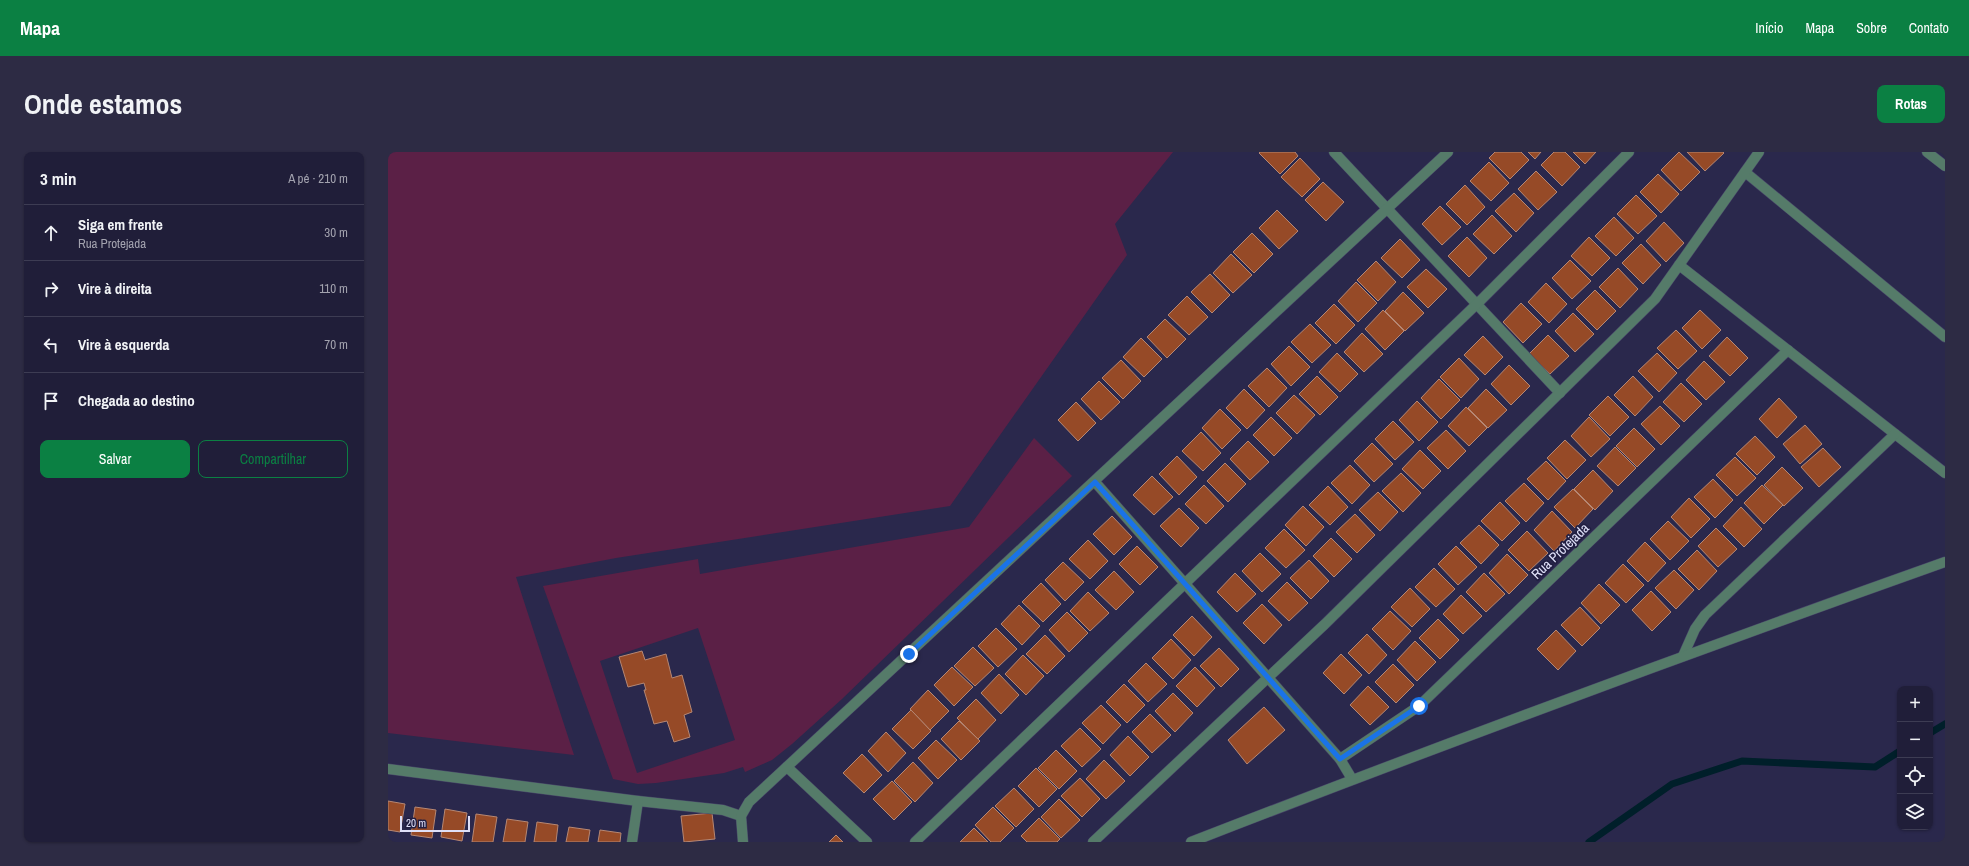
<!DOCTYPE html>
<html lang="pt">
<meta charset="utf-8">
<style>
body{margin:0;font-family:"Archivo Narrow",sans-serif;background:#2d2b44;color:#f1f3f6}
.controls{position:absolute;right:12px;bottom:12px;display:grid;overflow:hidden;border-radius:8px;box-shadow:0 1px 3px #0004}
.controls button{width:36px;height:36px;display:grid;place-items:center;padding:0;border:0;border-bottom:1px solid #3d3c53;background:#201e39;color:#f1f3f6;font:20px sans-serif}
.scale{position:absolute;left:12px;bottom:10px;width:70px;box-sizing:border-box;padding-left:4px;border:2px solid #dfe0f8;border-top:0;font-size:11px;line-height:14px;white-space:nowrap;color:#dfe0f8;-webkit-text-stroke:3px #211e41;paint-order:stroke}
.stop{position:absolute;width:12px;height:12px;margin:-9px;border:3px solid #1a73e8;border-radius:50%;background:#fff}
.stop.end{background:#1a73e8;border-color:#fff;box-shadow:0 1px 4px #0008}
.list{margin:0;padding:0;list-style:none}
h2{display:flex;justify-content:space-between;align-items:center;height:52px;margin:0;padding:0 16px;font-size:17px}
h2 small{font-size:13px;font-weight:400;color:#a2a2ae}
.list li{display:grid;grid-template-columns:26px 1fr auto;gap:12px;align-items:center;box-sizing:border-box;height:56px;padding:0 16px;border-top:1px solid #3d3c53}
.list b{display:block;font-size:15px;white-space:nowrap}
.list p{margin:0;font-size:13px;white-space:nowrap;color:#a2a2ae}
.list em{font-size:13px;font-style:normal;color:#a2a2ae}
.actions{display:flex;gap:8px;padding:12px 16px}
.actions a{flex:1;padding:9px 0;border:1px solid #0b8043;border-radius:8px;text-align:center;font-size:14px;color:#0b8043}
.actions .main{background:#0b8043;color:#fff}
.icon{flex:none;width:22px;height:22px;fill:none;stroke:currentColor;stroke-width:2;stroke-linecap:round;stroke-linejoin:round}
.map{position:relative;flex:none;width:1557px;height:690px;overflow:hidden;border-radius:8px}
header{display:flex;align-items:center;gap:24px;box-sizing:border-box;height:56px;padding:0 20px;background:#0b8043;color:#fff}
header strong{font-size:19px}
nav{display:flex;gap:22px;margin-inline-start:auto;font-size:14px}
.intro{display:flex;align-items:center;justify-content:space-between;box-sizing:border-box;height:96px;padding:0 24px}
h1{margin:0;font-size:28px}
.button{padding:10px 18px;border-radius:8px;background:#0b8043;color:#fff;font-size:14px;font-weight:700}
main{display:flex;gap:24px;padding:0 24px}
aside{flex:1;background:#201e39;border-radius:8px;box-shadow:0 1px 3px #0004}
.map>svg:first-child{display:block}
</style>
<header>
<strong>Mapa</strong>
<nav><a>Início</a><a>Mapa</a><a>Sobre</a><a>Contato</a></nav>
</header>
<div class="intro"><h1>Onde estamos</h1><a class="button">Rotas</a></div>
<main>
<aside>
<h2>3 min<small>A pé · 210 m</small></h2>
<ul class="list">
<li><svg class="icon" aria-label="ahead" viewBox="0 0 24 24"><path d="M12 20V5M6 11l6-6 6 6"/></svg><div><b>Siga em frente</b><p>Rua Protejada</p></div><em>30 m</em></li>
<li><svg class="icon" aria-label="right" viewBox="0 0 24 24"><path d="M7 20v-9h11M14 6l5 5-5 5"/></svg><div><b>Vire à direita</b></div><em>110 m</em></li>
<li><svg class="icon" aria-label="left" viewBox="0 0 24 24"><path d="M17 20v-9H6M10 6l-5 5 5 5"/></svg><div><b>Vire à esquerda</b></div><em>70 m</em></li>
<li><svg class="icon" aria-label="arrive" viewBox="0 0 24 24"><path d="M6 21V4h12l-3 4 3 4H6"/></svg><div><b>Chegada ao destino</b></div></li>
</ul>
<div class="actions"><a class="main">Salvar</a><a>Compartilhar</a></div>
</aside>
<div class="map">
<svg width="1557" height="690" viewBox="0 0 1557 690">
<rect width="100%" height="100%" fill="#2a284c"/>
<g fill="#5b2046" fill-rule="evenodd">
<path d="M 0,0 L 785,0 L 727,72 L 739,103 L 562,354 L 228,406 L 128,425 L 186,603 L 0,581 Z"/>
<path d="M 646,286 L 684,324 L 454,547 L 404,592 L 384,608 L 357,620 L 355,615 L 336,621 L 268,631 L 250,632 L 225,627 L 155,434 L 310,407 L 312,422 L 581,375 ZM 310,476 L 347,588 L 249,621 L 212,509 Z"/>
</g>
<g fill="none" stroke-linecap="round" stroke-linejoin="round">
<g stroke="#001f2a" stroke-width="7">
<path d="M 1542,581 L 1557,572"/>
<path d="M 1201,690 L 1284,632 L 1354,609 L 1487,615 L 1512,599"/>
</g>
</g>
<g fill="#964a27" stroke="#b68773">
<path d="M 872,0 L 907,0 L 910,4 L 892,22 L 871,1 Z"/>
<path d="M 1107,0 L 1133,0 L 1141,8 L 1122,27 L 1101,6 Z"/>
<path d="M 1140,0 L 1153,0 L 1147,7 Z"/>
<path d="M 1166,0 L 1177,0 L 1192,15 L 1174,34 L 1153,13 Z"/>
<path d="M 1185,0 L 1208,0 L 1197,12 Z"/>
<path d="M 1291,0 L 1312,20 L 1293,39 L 1273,18 Z"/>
<path d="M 1299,0 L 1335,0 L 1336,1 L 1317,19 Z"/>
<path d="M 912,6 L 932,27 L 914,45 L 893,25 Z"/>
<path d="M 1101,10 L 1121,31 L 1103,49 L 1082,29 Z"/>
<path d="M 1148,19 L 1169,40 L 1150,58 L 1130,37 Z"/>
<path d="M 1270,22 L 1291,42 L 1273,61 L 1252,40 Z"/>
<path d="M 935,30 L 956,50 L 938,69 L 917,48 Z"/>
<path d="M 1077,33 L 1097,55 L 1079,73 L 1058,52 Z"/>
<path d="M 1126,41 L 1146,61 L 1128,80 L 1107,59 Z"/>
<path d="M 1248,43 L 1269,64 L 1250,82 L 1229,62 Z"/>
<path d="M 1052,54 L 1073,75 L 1054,93 L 1034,72 Z"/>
<path d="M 889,58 L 910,79 L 891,97 L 871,76 Z"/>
<path d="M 1104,63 L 1124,84 L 1106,102 L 1085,82 Z"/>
<path d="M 1226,65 L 1246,86 L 1228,104 L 1207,84 Z"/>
<path d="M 1276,70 L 1296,91 L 1278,110 L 1258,89 Z"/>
<path d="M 864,81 L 885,102 L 866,121 L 845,100 Z"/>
<path d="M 1079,85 L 1099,106 L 1081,125 L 1060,104 Z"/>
<path d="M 1201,85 L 1222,106 L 1204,124 L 1183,104 Z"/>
<path d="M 1012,87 L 1032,108 L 1014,126 L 993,106 Z"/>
<path d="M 1253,92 L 1273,113 L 1255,132 L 1234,111 Z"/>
<path d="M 843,102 L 864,123 L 845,141 L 825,121 Z"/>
<path d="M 1182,108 L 1203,129 L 1184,147 L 1164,126 Z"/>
<path d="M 988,109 L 1008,130 L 990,149 L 969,128 Z"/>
<path d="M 1230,116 L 1250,137 L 1232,156 L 1211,135 Z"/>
<path d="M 1038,117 L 1059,137 L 1040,156 L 1019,135 Z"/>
<path d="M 822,122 L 842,143 L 824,161 L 803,140 Z"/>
<path d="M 968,130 L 989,151 L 970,170 L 950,149 Z"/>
<path d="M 1158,131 L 1179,152 L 1161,171 L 1140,150 Z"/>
<path d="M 1207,138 L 1228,159 L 1209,178 L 1188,157 Z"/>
<path d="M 1015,140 L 1036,161 L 1017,179 L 997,159 Z"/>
<path d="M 799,144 L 820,165 L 801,183 L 780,163 Z"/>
<path d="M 1133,151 L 1154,172 L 1135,191 L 1115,170 Z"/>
<path d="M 946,152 L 967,173 L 948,192 L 927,171 Z"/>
<path d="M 995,158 L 1016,179 L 997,198 L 977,177 Z"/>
<path d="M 1312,158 L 1333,178 L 1314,197 L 1294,176 Z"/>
<path d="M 1185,161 L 1206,182 L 1187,200 L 1167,179 Z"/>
<path d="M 777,167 L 798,187 L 779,206 L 759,185 Z"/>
<path d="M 922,172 L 943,193 L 924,211 L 903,190 Z"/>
<path d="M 1288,178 L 1309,199 L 1290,217 L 1269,196 Z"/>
<path d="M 974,181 L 995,202 L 976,220 L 956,200 Z"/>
<path d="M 1160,183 L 1181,204 L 1162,222 L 1141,202 Z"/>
<path d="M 1095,184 L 1115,205 L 1097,223 L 1076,203 Z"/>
<path d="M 1339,185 L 1360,206 L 1342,224 L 1321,204 Z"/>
<path d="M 753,186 L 774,207 L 756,225 L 735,205 Z"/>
<path d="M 901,194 L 922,215 L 903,234 L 883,212 Z"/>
<path d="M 949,201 L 970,222 L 952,240 L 931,220 Z"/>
<path d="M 1269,201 L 1289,221 L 1271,240 L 1250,219 Z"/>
<path d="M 1071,206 L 1091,227 L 1073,246 L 1052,225 Z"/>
<path d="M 733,208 L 753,229 L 735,247 L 714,226 Z"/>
<path d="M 1316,209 L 1337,230 L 1318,248 L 1298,228 Z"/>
<path d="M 1121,213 L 1142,234 L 1123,253 L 1103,232 Z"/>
<path d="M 879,216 L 899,236 L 881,255 L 860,234 Z"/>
<path d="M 929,224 L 950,245 L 932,263 L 911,242 Z"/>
<path d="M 1245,224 L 1265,245 L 1247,264 L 1226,243 Z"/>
<path d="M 1051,227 L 1072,248 L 1053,267 L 1033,246 Z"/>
<path d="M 711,229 L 732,250 L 713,268 L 693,247 Z"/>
<path d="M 1293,231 L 1314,252 L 1296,270 L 1275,250 Z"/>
<path d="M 856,237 L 877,258 L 859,277 L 838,256 Z"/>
<path d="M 1098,237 L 1119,258 L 1100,276 L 1080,256 Z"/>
<path d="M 906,243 L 927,263 L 909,282 L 888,261 Z"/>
<path d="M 1220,244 L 1241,265 L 1222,284 L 1201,263 Z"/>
<path d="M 1391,246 L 1409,265 L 1389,286 L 1371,267 Z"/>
<path d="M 1029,249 L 1050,270 L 1031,289 L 1011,268 Z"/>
<path d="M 688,250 L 708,271 L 690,289 L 670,268 Z"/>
<path d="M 1272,254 L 1292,274 L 1273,293 L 1253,272 Z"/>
<path d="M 1078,255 L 1099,276 L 1081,294 L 1060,274 Z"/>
<path d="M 832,257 L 853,278 L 834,297 L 814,276 Z"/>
<path d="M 883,265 L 904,286 L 886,304 L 865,283 Z"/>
<path d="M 1201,265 L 1222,287 L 1203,305 L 1183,284 Z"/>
<path d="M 1005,269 L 1026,290 L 1007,308 L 987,287 Z"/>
<path d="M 1417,273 L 1434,292 L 1412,312 L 1395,292 Z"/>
<path d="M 1246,276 L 1267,297 L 1249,315 L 1228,294 Z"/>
<path d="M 1058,278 L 1078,299 L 1060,317 L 1039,296 Z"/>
<path d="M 813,280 L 833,301 L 815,319 L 794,299 Z"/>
<path d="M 1367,284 L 1387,305 L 1369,323 L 1348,302 Z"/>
<path d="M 1177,288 L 1198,308 L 1179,327 L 1159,306 Z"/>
<path d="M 860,289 L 881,310 L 862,328 L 842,307 Z"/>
<path d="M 984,291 L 1005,312 L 986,330 L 966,309 Z"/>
<path d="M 1227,295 L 1248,316 L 1230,334 L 1209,314 Z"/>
<path d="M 1435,296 L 1453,315 L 1431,335 L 1413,315 Z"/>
<path d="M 1032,298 L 1053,319 L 1035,337 L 1014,317 Z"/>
<path d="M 789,304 L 809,325 L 791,343 L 771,322 Z"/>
<path d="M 1347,305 L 1368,326 L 1349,344 L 1328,323 Z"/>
<path d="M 1158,309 L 1178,329 L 1160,348 L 1139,327 Z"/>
<path d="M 837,311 L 858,332 L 840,350 L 819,329 Z"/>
<path d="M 962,313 L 982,333 L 964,352 L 943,331 Z"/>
<path d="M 1394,315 L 1415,336 L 1396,354 L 1376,333 Z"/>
<path d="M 1205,318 L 1225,339 L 1207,358 L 1186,337 Z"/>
<path d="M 1013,321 L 1033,341 L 1015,360 L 994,339 Z"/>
<path d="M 764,324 L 785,345 L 766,363 L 745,343 Z"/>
<path d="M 1325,327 L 1345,348 L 1327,366 L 1306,345 Z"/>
<path d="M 1136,331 L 1156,351 L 1138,370 L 1117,349 Z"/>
<path d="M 816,333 L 836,354 L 818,372 L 797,352 Z"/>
<path d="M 1374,333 L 1395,353 L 1376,372 L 1356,351 Z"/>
<path d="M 940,334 L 960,355 L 942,373 L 921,353 Z"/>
<path d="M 1185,337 L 1205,357 L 1187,376 L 1166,355 Z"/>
<path d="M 990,340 L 1010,360 L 992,379 L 971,358 Z"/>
<path d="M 1301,346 L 1322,367 L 1303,386 L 1283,365 Z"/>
<path d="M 1112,350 L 1132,371 L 1114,389 L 1093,369 Z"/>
<path d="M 915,354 L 936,375 L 918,394 L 897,373 Z"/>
<path d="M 1353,355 L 1374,377 L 1356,395 L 1335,374 Z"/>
<path d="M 791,356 L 811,376 L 793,395 L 772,374 Z"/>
<path d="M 1164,359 L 1184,380 L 1166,399 L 1146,378 Z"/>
<path d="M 967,362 L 987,383 L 969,401 L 948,380 Z"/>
<path d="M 724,364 L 744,385 L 726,403 L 705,382 Z"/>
<path d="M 1280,369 L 1301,389 L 1282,408 L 1262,387 Z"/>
<path d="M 1091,373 L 1111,393 L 1093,412 L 1072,391 Z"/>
<path d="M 1328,376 L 1349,397 L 1330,415 L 1310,394 Z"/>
<path d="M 896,377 L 917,398 L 898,416 L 877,396 Z"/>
<path d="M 1139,379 L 1160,401 L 1141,419 L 1120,398 Z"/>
<path d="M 943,386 L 964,407 L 946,425 L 925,404 Z"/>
<path d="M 700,388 L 720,409 L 702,427 L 681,407 Z"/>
<path d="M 1257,390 L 1278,411 L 1260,430 L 1239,409 Z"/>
<path d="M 749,394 L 770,415 L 752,433 L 731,412 Z"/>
<path d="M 1068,394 L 1089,415 L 1070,433 L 1050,412 Z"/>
<path d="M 1309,398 L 1329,419 L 1311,438 L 1290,417 Z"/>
<path d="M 872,401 L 893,422 L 874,440 L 854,419 Z"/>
<path d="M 1119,402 L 1140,423 L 1121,442 L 1101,421 Z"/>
<path d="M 921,408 L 941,429 L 923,447 L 902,426 Z"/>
<path d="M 675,410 L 696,430 L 677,449 L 657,428 Z"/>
<path d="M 1235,412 L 1256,433 L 1238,451 L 1217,431 Z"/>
<path d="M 1046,416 L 1067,437 L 1048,455 L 1027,435 Z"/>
<path d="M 1286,418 L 1306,438 L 1288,457 L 1267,436 Z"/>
<path d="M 726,419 L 746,440 L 728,458 L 707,438 Z"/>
<path d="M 847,421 L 868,442 L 849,460 L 829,440 Z"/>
<path d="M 1096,421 L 1117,442 L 1098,460 L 1078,440 Z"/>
<path d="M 899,430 L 920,451 L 901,469 L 880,449 Z"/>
<path d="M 653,431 L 673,452 L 655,470 L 634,450 Z"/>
<path d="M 1211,432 L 1232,453 L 1213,472 L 1193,451 Z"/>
<path d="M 1022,436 L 1042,457 L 1024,475 L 1003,455 Z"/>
<path d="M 1263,439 L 1283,460 L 1264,479 L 1244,458 Z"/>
<path d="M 700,440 L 721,461 L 702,479 L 682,459 Z"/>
<path d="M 1073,443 L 1094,464 L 1075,482 L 1055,462 Z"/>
<path d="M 874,452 L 894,473 L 876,492 L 855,471 Z"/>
<path d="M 631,453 L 652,474 L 634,493 L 613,472 Z"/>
<path d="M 1192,455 L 1212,476 L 1194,494 L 1173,473 Z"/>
<path d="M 1002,459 L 1023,479 L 1005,498 L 984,477 Z"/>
<path d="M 679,460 L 700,481 L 681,500 L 661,478 Z"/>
<path d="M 804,464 L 824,485 L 806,504 L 785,483 Z"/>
<path d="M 1050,467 L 1071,488 L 1052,507 L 1031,486 Z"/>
<path d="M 608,476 L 629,497 L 610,515 L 590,494 Z"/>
<path d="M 1168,478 L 1188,499 L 1170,518 L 1149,497 Z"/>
<path d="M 979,482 L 999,503 L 981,522 L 960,501 Z"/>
<path d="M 657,483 L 677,504 L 659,522 L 638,502 Z"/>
<path d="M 783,487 L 803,508 L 785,527 L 764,506 Z"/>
<path d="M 1027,489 L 1048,510 L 1029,529 L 1009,508 Z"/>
<path d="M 585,495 L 606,516 L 587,534 L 566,514 Z"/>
<path d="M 831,496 L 851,517 L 833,535 L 812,514 Z"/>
<path d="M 254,499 L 257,508 L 278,502 L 284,526 L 294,523 L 304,560 L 296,563 L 302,585 L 286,590 L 279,569 L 266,572 L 256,538 L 258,538 L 256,531 L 240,535 L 231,505 Z"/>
<path d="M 953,502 L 974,523 L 956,542 L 935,521 Z"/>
<path d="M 635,503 L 656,524 L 638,543 L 617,522 Z"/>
<path d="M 758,511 L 779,532 L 760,550 L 740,529 Z"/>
<path d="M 1005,512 L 1026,533 L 1008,551 L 987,530 Z"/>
<path d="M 564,515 L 585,535 L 566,554 L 546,533 Z"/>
<path d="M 807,515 L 827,536 L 809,555 L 788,534 Z"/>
<path d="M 611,522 L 631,543 L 613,562 L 593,541 Z"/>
<path d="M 736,532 L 757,553 L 739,571 L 718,550 Z"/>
<path d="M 980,534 L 1001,555 L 982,573 L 962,553 Z"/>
<path d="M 540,538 L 561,559 L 542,578 L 522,557 Z"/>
<path d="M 785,541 L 805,561 L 787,580 L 767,559 Z"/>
<path d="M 588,547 L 608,568 L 590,587 L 569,566 Z"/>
<path d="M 713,553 L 733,573 L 715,592 L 694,571 Z"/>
<path d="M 876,555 L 897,578 L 859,612 L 840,588 Z"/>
<path d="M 523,558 L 543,579 L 525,597 L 504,577 Z"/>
<path d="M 762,562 L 783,583 L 764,601 L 744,580 Z"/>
<path d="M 571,569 L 592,589 L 573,608 L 553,587 Z"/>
<path d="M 692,576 L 713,597 L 694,615 L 673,594 Z"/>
<path d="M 498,580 L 518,601 L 500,620 L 480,599 Z"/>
<path d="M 740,584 L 761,605 L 742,624 L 722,603 Z"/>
<path d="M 548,588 L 569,608 L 550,627 L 530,606 Z"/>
<path d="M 668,598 L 689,619 L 671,637 L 650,616 Z"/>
<path d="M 474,602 L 494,623 L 476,641 L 455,621 Z"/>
<path d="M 716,608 L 737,629 L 718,647 L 698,627 Z"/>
<path d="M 525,610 L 545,631 L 527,650 L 506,629 Z"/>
<path d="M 648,616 L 669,637 L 651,655 L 630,634 Z"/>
<path d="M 692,626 L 712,647 L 694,665 L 673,644 Z"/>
<path d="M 504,629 L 524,650 L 506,668 L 485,647 Z"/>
<path d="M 626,636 L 646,657 L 628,675 L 607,654 Z"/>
<path d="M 671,647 L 692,668 L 673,686 L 653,665 Z"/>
<path d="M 0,649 L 17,652 L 12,680 L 0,678 Z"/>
<path d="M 27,655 L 48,658 L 44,686 L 23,683 Z"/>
<path d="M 605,655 L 626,676 L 612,690 L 603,690 L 587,673 Z"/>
<path d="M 57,657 L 79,661 L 74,689 L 53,685 Z"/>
<path d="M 324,661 L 327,687 L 296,690 L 293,664 Z"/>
<path d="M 88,662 L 109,665 L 105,690 L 84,690 Z"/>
<path d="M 651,666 L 672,687 L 669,690 L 639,690 L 633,684 Z"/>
<path d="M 119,667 L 140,670 L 137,690 L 115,690 Z"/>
<path d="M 149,670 L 170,673 L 168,690 L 146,690 Z"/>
<path d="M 181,675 L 202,678 L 200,690 L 178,690 Z"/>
<path d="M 586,676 L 600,690 L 572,690 Z"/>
<path d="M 212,678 L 233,681 L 232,690 L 210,690 Z"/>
<path d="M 448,683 L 455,690 L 441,690 Z"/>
</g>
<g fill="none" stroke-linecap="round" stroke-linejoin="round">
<g stroke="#474568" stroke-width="11">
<g id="minor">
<path d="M 946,0 L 1172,241"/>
<path d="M 1539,0 L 1557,14"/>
<path d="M 1357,20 L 1557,185"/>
<path d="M 1291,113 L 1557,321"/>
<path d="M 707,330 L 952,607 L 964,627"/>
<path d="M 1295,504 L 1307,477 L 1317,463 L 1507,282"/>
<path d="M 952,607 L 1031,554 L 1400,198"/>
<path d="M 399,615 L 479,690"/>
<path d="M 0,617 L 250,649 L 335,658 L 353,664"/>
<path d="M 244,690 L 250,649"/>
<path d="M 355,690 L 353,664 L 361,650 L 1060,0"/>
<path d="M 527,690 L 1093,148 L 1241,0"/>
<path d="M 705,690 L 937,472 L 1267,147 L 1371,0"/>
<path d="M 803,690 C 1053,593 1304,500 1557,410"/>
</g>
</g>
<use href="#minor" stroke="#557b69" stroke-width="10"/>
</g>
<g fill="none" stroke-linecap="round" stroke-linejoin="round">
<path stroke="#1a73e8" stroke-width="5" d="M 521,502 L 707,330 L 952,607 L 1031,554"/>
</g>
<g text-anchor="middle" stroke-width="3.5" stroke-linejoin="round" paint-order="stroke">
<g font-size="14" fill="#dfe0f8" stroke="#211e41">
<text transform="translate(1172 399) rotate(-44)" y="5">Rua Protejada</text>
</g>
</g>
</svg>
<div class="controls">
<button>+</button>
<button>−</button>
<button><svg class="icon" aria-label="locate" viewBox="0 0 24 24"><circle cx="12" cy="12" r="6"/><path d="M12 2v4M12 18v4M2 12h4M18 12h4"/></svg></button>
<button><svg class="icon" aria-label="layers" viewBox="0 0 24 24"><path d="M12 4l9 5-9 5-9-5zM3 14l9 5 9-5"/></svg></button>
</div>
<div class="scale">20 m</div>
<div class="stop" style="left:1031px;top:554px"></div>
<div class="stop end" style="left:521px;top:502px"></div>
</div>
</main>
